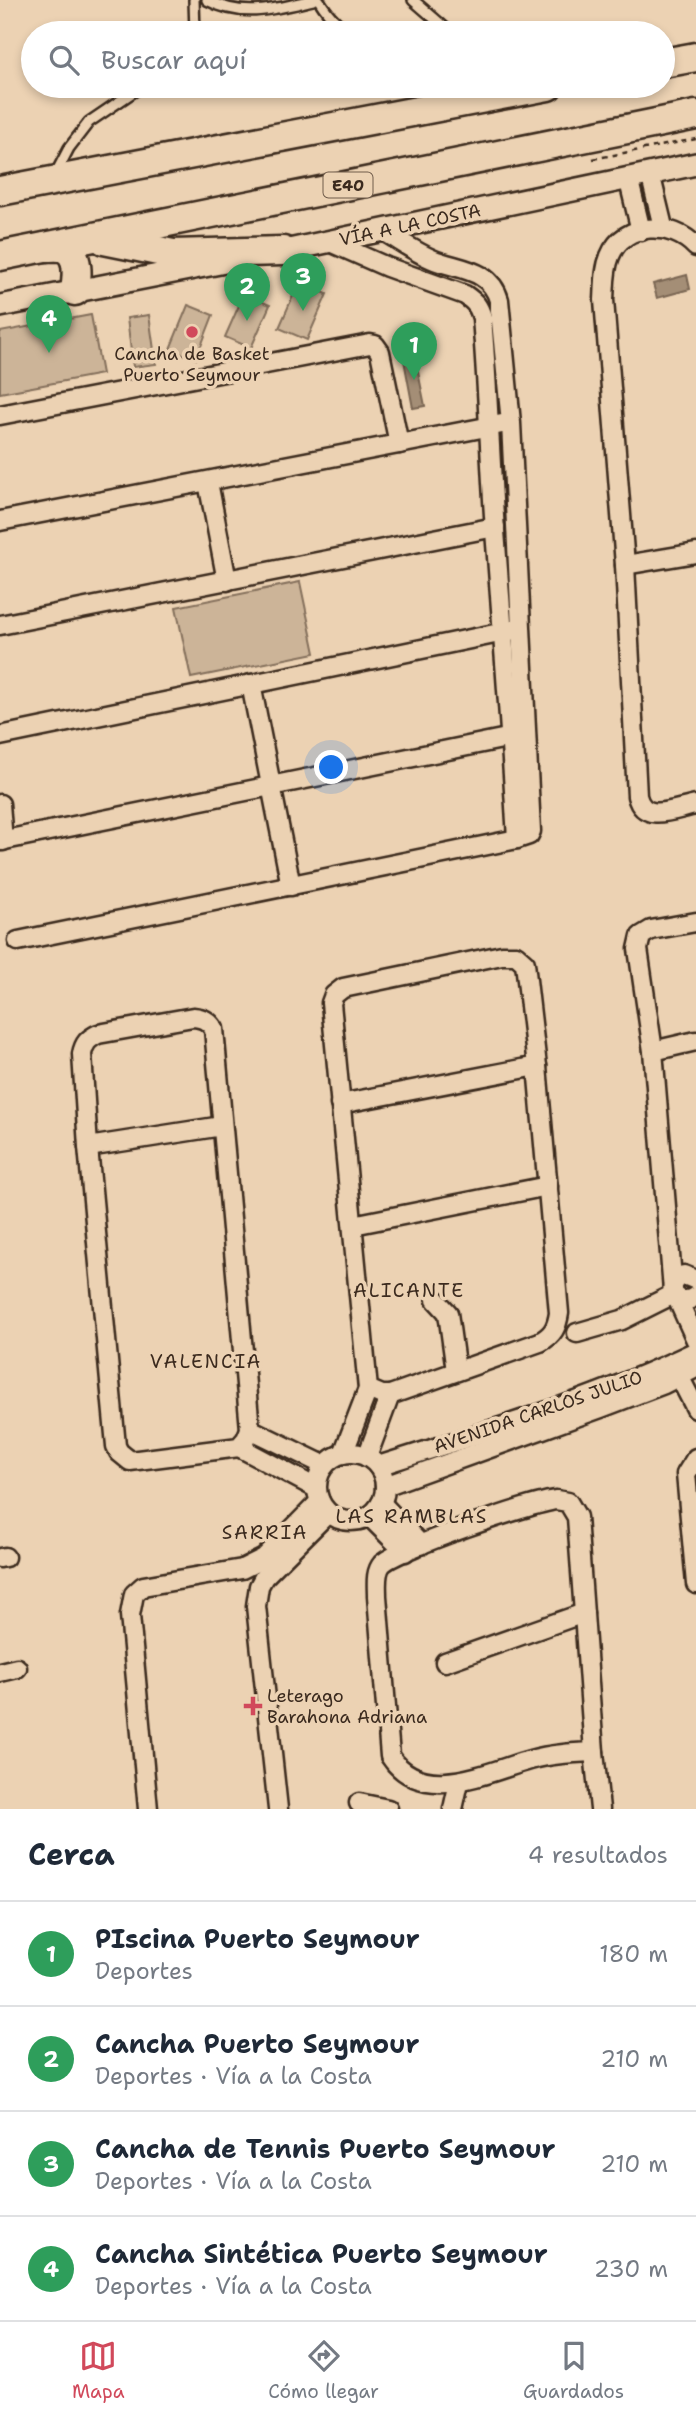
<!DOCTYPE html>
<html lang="es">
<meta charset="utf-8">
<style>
body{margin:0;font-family:"Shantell Sans",sans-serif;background:#f2f2f3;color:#1f2937}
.you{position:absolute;left:332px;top:768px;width:24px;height:24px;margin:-18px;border:5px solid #fff;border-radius:50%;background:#1a73e8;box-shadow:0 0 0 10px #1a73e833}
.badge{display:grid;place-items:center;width:46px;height:46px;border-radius:50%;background:#d1495b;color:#fff;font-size:23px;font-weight:700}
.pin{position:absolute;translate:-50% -58px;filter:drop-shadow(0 2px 4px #0008)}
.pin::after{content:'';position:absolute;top:37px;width:24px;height:21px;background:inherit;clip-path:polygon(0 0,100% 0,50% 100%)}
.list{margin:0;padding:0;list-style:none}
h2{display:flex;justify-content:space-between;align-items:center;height:91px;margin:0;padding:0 28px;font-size:30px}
h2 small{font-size:23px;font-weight:400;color:#747a83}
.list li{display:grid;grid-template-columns:46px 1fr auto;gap:21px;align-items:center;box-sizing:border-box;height:105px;padding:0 28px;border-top:2px solid #e0e1e3}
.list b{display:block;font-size:26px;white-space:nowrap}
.list p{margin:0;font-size:23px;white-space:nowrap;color:#747a83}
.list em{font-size:23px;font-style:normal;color:#747a83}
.icon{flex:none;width:38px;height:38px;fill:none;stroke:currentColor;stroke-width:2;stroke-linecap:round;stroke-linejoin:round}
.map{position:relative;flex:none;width:696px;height:1809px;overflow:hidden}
.search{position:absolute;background:#fff;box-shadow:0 4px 10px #0003;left:21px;right:21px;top:21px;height:77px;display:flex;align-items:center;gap:18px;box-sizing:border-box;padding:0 24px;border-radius:38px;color:#747a83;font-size:26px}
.sheet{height:511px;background:#fff}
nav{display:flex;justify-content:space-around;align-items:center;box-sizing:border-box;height:98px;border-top:2px solid #e0e1e3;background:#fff;font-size:19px;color:#747a83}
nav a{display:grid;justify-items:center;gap:4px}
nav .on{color:#d1495b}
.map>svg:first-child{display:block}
</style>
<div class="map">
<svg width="696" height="1809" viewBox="0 0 696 1809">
<rect width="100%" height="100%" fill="#ecd2b3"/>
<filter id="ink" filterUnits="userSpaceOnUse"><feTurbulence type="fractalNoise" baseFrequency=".0143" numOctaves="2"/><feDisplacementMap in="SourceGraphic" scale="14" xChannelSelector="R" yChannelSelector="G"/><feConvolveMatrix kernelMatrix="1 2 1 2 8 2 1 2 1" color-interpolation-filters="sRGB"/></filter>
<g filter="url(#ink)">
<g fill="#ccb498" stroke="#846f5b" stroke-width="2">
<path d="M 299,282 L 327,294 L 307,340 L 279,328 Z"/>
<path d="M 244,294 L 270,305 L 251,348 L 225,337 Z"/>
<path d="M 188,305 L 213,315 L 196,359 L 170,349 Z"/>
<path d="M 91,315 L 102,374 L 0,393 L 0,332 Z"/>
<path d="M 149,315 L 156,364 L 133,367 L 127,318 Z"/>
<path d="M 300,582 L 315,653 L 191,678 L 176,607 Z"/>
</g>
<g fill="#a48e76" stroke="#7a6653" stroke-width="2">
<path d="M 687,275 L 690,289 L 657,298 L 653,284 Z"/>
<path d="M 414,352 L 425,406 L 413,408 L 403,355 Z"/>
</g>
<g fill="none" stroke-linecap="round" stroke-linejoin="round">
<g stroke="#3b2a1e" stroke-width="14">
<g id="service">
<path d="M 194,0 L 195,33"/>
<path d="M 207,0 C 243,19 275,9 313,0"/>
<path d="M 319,0 C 327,13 340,29 356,33"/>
<path d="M 413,0 L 451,33"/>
<path d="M 55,175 L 69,148 L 89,122 L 142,86"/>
</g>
</g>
<g stroke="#3b2a1e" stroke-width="23">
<g id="minor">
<path d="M 650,173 L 663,227"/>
<path d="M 628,177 L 641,231"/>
<path d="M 330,242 L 387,267 L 465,295 C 475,302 479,306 482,318 C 488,389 490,460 495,531 C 503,634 511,736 517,839"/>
<path d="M 696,247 C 673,221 624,221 610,256 C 604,270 605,286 604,300 L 625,565 L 637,796 C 644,824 674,809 696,805"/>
<path d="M 0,415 L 370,344 L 375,345 L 380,352 L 399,444"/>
<path d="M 208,482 L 227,581"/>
<path d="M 0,521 L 502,424"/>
<path d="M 625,565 L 696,553"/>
<path d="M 0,625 L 495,527"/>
<path d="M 251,684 L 291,886"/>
<path d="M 0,736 L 514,630"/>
<path d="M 0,804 L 3,841"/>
<path d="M 0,841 L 512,737"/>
<path d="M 18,941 L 517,839 L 529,835 L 531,831 L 511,423 L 499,300 C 490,268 458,270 432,259 C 415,252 399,240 383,231"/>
<path d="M 653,1051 L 696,1041"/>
<path d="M 340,1104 L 537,1066"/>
<path d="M 88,1147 L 222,1126"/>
<path d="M 353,1225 L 548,1186"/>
<path d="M 696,1280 L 684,1275 C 661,1284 677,1310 696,1296"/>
<path d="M 673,1290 L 653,1051 L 638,949 L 641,936 L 651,930 L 696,922"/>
<path d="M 677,1298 L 696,1340"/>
<path d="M 436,1300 L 448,1313 L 456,1371"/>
<path d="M 577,1333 L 622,1320 L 674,1294"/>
<path d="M 679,1376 L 696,1409"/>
<path d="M 250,1429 L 324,1465"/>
<path d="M 239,1447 L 246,1439 L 250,1429 L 214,1029 C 208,1020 203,1018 193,1017 L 98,1034 C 88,1039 84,1043 82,1054 L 88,1147 L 116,1446 L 119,1452 L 130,1461 L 239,1447 L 316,1488"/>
<circle cx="351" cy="1487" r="34"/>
<path d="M 343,1454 L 368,1389 L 331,1003 L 334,995 L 343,988 L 502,955 L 516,955 L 525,963 L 537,1066 L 559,1313 C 557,1327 553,1335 540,1342 L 390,1395 L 382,1395 L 368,1389"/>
<path d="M 367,1457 L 390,1395"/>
<path d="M 696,1458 L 686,1474 L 696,1584"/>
<path d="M 378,1466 C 485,1432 594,1400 696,1351"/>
<path d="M 385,1486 L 601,1408 L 664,1384 L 696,1368"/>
<path d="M 556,1500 L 568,1502 L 577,1517 L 594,1752 C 573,1753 551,1754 530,1760 C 489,1771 422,1806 390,1756 L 377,1596 C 377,1585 375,1572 382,1564 C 397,1549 531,1503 556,1500 Z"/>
<path d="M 381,1503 L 421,1545"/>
<path d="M 369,1516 L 405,1552"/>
<path d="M 0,1558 L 5,1557"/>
<path d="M 445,1662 L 584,1613"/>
<path d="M 0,1672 L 17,1668"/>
<path d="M 594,1752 L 600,1809"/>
<path d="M 359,1803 L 388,1809"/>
<path d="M 148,1809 L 130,1615 L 134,1594 L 143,1586 L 242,1569 L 264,1558 L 320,1501"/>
<path d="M 278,1809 L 256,1606 L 259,1586 L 264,1577 L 328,1513"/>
<path d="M 453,1809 L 459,1782"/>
</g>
</g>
<g stroke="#3b2a1e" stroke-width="26">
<g id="tertiary">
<path d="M 270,254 L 696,164"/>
<path d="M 0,306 L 225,262"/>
</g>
</g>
<g stroke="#3b2a1e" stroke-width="33">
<g id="trunk">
<path d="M 663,63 L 696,57"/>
<path d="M 0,191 L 548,86"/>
<path d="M 104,240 L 173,254 L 283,251"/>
<path d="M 46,247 C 51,247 59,246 64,248 C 80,254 77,278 75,291"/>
<path d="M 0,256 L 696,115"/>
</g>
</g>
<path stroke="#3b2a1e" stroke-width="2.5" stroke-dasharray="5 5" stroke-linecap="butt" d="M 593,159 L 696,139"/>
<use href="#service" stroke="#ecd2b3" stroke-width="9"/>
<use href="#minor" stroke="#ecd2b3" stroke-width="18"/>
<use href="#tertiary" stroke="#ecd2b3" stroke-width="21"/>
<use href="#trunk" stroke="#ecd2b3" stroke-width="28"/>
</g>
</g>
<g fill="#d1495b" stroke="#ecd2b3" stroke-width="2.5">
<circle cx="192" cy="332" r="7"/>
<path d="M249.5 1695.5h7v7h7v7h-7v7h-7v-7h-7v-7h7z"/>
</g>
<g text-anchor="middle" stroke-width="7" stroke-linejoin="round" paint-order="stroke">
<rect fill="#ecd2b3" stroke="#705c4b" stroke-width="2" x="323.5" y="172.5" width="49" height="25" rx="5"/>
<g font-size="16" font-weight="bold" fill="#3b2a1e">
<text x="348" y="191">E40</text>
</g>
<g font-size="18" fill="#3b2a1e" stroke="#ecd2b3">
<text transform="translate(410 225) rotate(-12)" y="6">VÍA A LA COSTA</text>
<text transform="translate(538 1412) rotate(-19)" y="6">AVENIDA CARLOS JULIO</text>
</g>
<g font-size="18" fill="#3b2a1e" stroke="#ecd2b3">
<text x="192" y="360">Cancha de Basket<tspan x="192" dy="21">Puerto Seymour</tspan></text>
<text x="267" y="1702" text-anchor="start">Leterago<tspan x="267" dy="21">Barahona Adriana</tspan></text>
</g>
<g font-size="19" letter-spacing="2" fill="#3b2a1e" stroke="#ecd2b3">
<text x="409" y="1297">ALICANTE</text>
<text x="206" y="1368">VALENCIA</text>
<text x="412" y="1523">LAS RAMBLAS</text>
<text x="265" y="1539">SARRIA</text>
</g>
</g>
</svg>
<div class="you"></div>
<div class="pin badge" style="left:414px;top:380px;background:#2e9e5b">1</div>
<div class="pin badge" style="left:247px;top:321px;background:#2e9e5b">2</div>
<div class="pin badge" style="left:303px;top:311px;background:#2e9e5b">3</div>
<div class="pin badge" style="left:49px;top:353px;background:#2e9e5b">4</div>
<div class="search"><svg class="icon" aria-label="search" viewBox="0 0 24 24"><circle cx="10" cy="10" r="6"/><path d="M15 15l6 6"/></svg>Buscar aquí</div>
</div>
<section class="sheet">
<h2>Cerca<small>4 resultados</small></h2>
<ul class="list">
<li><span class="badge" style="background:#2e9e5b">1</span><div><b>PIscina Puerto Seymour</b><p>Deportes</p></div><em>180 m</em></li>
<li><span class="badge" style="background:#2e9e5b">2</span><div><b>Cancha Puerto Seymour</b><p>Deportes · Vía a la Costa</p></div><em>210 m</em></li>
<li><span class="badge" style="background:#2e9e5b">3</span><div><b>Cancha de Tennis Puerto Seymour</b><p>Deportes · Vía a la Costa</p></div><em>210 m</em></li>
<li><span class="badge" style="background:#2e9e5b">4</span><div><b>Cancha Sintética Puerto Seymour</b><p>Deportes · Vía a la Costa</p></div><em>230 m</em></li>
</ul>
</section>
<nav>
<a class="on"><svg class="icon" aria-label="map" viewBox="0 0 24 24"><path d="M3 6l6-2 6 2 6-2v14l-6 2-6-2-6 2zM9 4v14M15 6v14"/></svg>Mapa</a>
<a><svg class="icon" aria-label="directions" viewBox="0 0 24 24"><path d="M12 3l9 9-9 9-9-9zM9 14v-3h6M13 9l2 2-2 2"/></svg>Cómo llegar</a>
<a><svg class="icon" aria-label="saved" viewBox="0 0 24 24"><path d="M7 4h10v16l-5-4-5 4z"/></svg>Guardados</a>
</nav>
